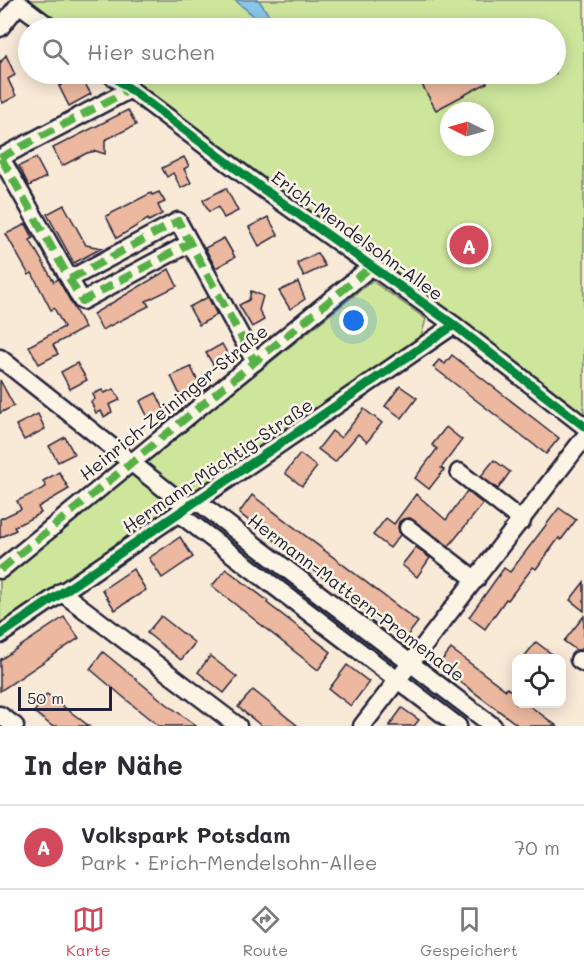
<!DOCTYPE html>
<html lang="de">
<meta charset="utf-8">
<style>
body{margin:0;font-family:Mali,sans-serif;background:#f7f7f7;color:#2b2b33}
.controls{position:absolute;right:18px;bottom:18px;display:grid;overflow:hidden;border-radius:12px;box-shadow:0 3px 15px #0003}
.controls button{width:54px;height:54px;display:grid;place-items:center;padding:0;border:0;border-bottom:2px solid #e1e1e2;background:#fff;color:#2b2b33;font:30px sans-serif}
.compass{position:absolute;left:440px;top:102px;width:54px;height:54px;border-radius:50%;background:#fff;box-shadow:0 3px 15px #0003;rotate:275deg}
.scale{position:absolute;left:18px;bottom:15px;width:94px;box-sizing:border-box;padding-left:6px;border:3px solid #22223b;border-top:0;font-size:16px;line-height:21px;white-space:nowrap;color:#22223b;-webkit-text-stroke:4px #fcf5e5;paint-order:stroke}
.you{position:absolute;left:354px;top:321px;width:21px;height:21px;margin:-15px;border:4px solid #fff;border-radius:50%;background:#1a73e8;box-shadow:0 0 0 9px #1a73e833}
.badge{display:grid;place-items:center;width:39px;height:39px;border-radius:50%;background:#d1495b;color:#fff;font-size:20px;font-weight:700}
.pin{position:absolute;translate:-50% -50%;border:3px solid #fff;box-shadow:0 2px 6px #0006}
.list{margin:0;padding:0;list-style:none}
h2{display:flex;justify-content:space-between;align-items:center;height:78px;margin:0;padding:0 24px;font-size:26px}
h2 small{font-size:20px;font-weight:400;color:#7c7c81}
.list li{display:grid;grid-template-columns:39px 1fr auto;gap:18px;align-items:center;box-sizing:border-box;height:84px;padding:0 24px;border-top:2px solid #e1e1e2}
.list b{display:block;font-size:22px;white-space:nowrap}
.list p{margin:0;font-size:20px;white-space:nowrap;color:#7c7c81}
.list em{font-size:20px;font-style:normal;color:#7c7c81}
.icon{flex:none;width:33px;height:33px;fill:none;stroke:currentColor;stroke-width:2;stroke-linecap:round;stroke-linejoin:round}
.map{position:relative;flex:none;width:584px;height:726px;overflow:hidden}
.search{position:absolute;background:#fff;box-shadow:0 3px 15px #0003;left:18px;right:18px;top:18px;height:66px;display:flex;align-items:center;gap:15px;box-sizing:border-box;padding:0 21px;border-radius:33px;color:#7c7c81;font-size:22px}
.sheet{height:162px;background:#fff}
nav{display:flex;justify-content:space-around;align-items:center;box-sizing:border-box;height:84px;border-top:2px solid #e1e1e2;background:#fff;font-size:16px;color:#7c7c81}
nav a{display:grid;justify-items:center;gap:3px}
nav .on{color:#d1495b}
.map>svg:first-child{display:block}
</style>
<div class="map">
<svg width="584" height="726" viewBox="0 0 584 726">
<rect width="100%" height="100%" fill="#f9e9d7"/>
<filter id="ink" filterUnits="userSpaceOnUse"><feTurbulence type="fractalNoise" baseFrequency=".0167" numOctaves="2"/><feDisplacementMap in="SourceGraphic" scale="12" xChannelSelector="R" yChannelSelector="G"/><feConvolveMatrix kernelMatrix="1 2 1 2 8 2 1 2 1" color-interpolation-filters="sRGB"/></filter>
<g filter="url(#ink)">
<g fill="#cee69c" stroke="#78846c" stroke-width="1.5" fill-rule="evenodd">
<path d="M 26,0 L 584,0 L 584,419 L 124,74 L 556,74 L 556,28 L 64,28 ZM 449,111 L 485,111 L 485,147 L 449,147 Z"/>
<path d="M 372,281 L 426,319 L 420,340 L 0,629 L 0,579 Z"/>
<path d="M 209,516 L 397,660 L 391,669 L 202,524 Z"/>
</g>
<path fill="#88c7e9" stroke="#5f85a3" stroke-width="1.5" d="M 237,0 L 259,0 L 277,28 L 268,28 L 236,1 Z"/>
<g fill="#ecb89f" stroke="#22223b" stroke-width="1.5">
<path d="M 6,55 L 15,75 L 8,79 L 16,96 L 3,103 L 0,97 L 0,60 L 1,62 Z"/>
<path d="M 416,74 L 482,74 L 487,83 L 436,110 Z"/>
<path d="M 80,75 L 91,94 L 69,106 L 59,86 Z"/>
<path d="M 128,110 L 136,125 L 105,140 L 105,154 L 96,151 L 87,153 L 62,166 L 53,148 Z"/>
<path d="M 184,157 L 189,166 L 184,169 L 191,183 L 181,188 L 173,173 L 167,177 L 162,168 Z"/>
<path d="M 36,158 L 46,177 L 29,186 L 19,166 Z"/>
<path d="M 226,188 L 238,211 L 224,218 L 218,207 L 209,212 L 203,200 Z"/>
<path d="M 159,192 L 165,202 L 158,205 L 162,214 L 149,221 L 148,219 L 117,238 L 106,216 L 151,193 L 152,195 Z"/>
<path d="M 64,205 L 86,245 L 102,248 L 74,263 L 47,214 Z"/>
<path d="M 268,217 L 278,235 L 259,246 L 249,227 Z"/>
<path d="M 26,224 L 33,238 L 30,240 L 54,282 L 58,279 L 85,328 L 53,345 L 58,354 L 39,364 L 29,346 L 64,327 L 54,308 L 51,310 L 32,273 L 29,275 L 6,234 Z"/>
<path d="M 224,238 L 235,257 L 216,268 L 205,248 Z"/>
<path d="M 317,253 L 325,266 L 304,276 L 297,263 Z"/>
<path d="M 169,269 L 177,286 L 146,301 L 149,306 L 102,330 L 93,314 Z"/>
<path d="M 298,282 L 305,299 L 290,309 L 279,291 Z"/>
<path d="M 251,291 L 263,296 L 259,310 L 264,320 L 252,327 L 239,305 L 249,300 Z"/>
<path d="M 208,297 L 217,315 L 199,325 L 189,307 Z"/>
<path d="M 222,344 L 231,360 L 215,368 L 206,353 Z"/>
<path d="M 452,355 L 559,438 L 546,454 L 433,367 L 439,360 L 445,364 Z"/>
<path d="M 77,363 L 87,380 L 70,389 L 61,372 Z"/>
<path d="M 191,367 L 200,386 L 180,395 L 171,376 Z"/>
<path d="M 0,380 L 14,406 L 0,413 Z"/>
<path d="M 400,386 L 417,398 L 402,418 L 385,406 Z"/>
<path d="M 114,389 L 120,400 L 109,405 L 112,412 L 104,417 L 101,411 L 96,413 L 91,402 L 95,399 L 93,394 L 102,390 L 104,393 Z"/>
<path d="M 156,393 L 165,411 L 149,420 L 140,401 Z"/>
<path d="M 364,409 L 382,423 L 367,442 L 358,434 L 335,462 L 318,449 L 332,431 L 341,438 Z"/>
<path d="M 38,414 L 45,429 L 24,440 L 16,425 Z"/>
<path d="M 446,427 L 462,440 L 441,468 L 444,470 L 429,489 L 415,478 L 437,449 L 432,445 Z"/>
<path d="M 65,437 L 74,454 L 58,462 L 49,446 Z"/>
<path d="M 300,454 L 317,467 L 302,486 L 285,473 Z"/>
<path d="M 494,460 L 510,472 L 498,489 L 481,476 Z"/>
<path d="M 59,472 L 69,489 L 38,507 L 41,513 L 14,527 L 16,530 L 0,538 L 0,519 L 21,509 L 17,501 L 46,487 L 43,481 Z"/>
<path d="M 467,491 L 483,504 L 449,546 L 410,518 L 403,519 L 399,522 L 398,527 L 400,535 L 390,548 L 373,535 L 386,518 L 394,524 L 416,494 L 446,520 Z"/>
<path d="M 252,495 L 418,622 L 404,640 L 239,513 Z"/>
<path d="M 559,508 L 576,520 L 561,540 L 559,538 L 536,569 L 533,567 L 508,600 L 506,599 L 485,629 L 469,617 L 504,568 L 510,572 Z"/>
<path d="M 180,537 L 193,557 L 162,578 L 149,558 Z"/>
<path d="M 416,547 L 430,558 L 417,577 L 402,565 Z"/>
<path d="M 133,569 L 146,590 L 115,610 L 102,590 Z"/>
<path d="M 226,569 L 268,601 L 267,603 L 331,652 L 318,670 L 212,586 Z"/>
<path d="M 584,582 L 584,611 L 570,600 Z"/>
<path d="M 161,616 L 195,643 L 181,660 L 147,633 Z"/>
<path d="M 584,616 L 584,646 L 581,650 L 576,650 L 564,641 Z"/>
<path d="M 64,617 L 79,638 L 0,691 L 0,660 Z"/>
<path d="M 536,642 L 557,658 L 523,658 Z"/>
<path d="M 451,649 L 506,690 L 507,688 L 516,695 L 516,704 L 527,704 L 557,726 L 519,726 L 438,665 Z"/>
<path d="M 103,652 L 159,698 L 196,726 L 159,726 L 141,712 L 90,669 Z"/>
<path d="M 210,656 L 237,677 L 224,693 L 198,672 Z"/>
<path d="M 347,665 L 369,682 L 351,706 L 329,689 Z"/>
<path d="M 253,690 L 298,726 L 261,726 L 259,724 L 238,707 Z"/>
<path d="M 47,694 L 89,726 L 52,726 L 34,712 Z"/>
<path d="M 402,708 L 419,720 L 414,726 L 389,726 Z"/>
</g>
<g fill="none" stroke-linecap="round" stroke-linejoin="round">
<g stroke="#22223b" stroke-width="21">
<g id="minor">
<path d="M 0,28 L 19,4 L 51,28"/>
<path d="M 110,74 L 259,186 L 454,325 L 584,426"/>
<path d="M 0,158 L 131,89"/>
<path d="M 1,158 L 82,301 L 190,243 L 255,362"/>
<path d="M 70,279 L 178,221 L 190,243"/>
<path d="M 0,358 L 176,498 L 189,506"/>
<path d="M 459,472 L 522,521"/>
<path d="M 197,501 L 493,726"/>
<path d="M 178,513 L 458,726"/>
<path d="M 408,528 L 476,580"/>
<path d="M 0,570 L 372,266"/>
<path d="M 61,592 L 238,726"/>
<path d="M 0,635 L 454,325"/>
<path d="M 579,660 L 584,663"/>
<path d="M 0,715 L 15,726"/>
<path d="M 362,726 L 584,438"/>
</g>
</g>
<use href="#minor" stroke="#fcf5e5" stroke-width="16"/>
<g stroke="#55b146" stroke-width="8" stroke-dasharray="15 8" stroke-linecap="butt">
<path d="M 0,158 L 131,89"/>
<path d="M 1,158 L 82,301 L 190,243 L 255,362"/>
<path d="M 70,279 L 178,221 L 190,243"/>
<path d="M 0,570 L 372,266"/>
</g>
<g stroke="#fcf5e5" stroke-width="13">
<g id="cycleway">
<path d="M 110,74 L 259,186 L 454,325 L 584,426"/>
<path d="M 0,635 L 454,325"/>
</g>
</g>
<use href="#cycleway" stroke="#00873e" stroke-width="9"/>
</g>
</g>
<g text-anchor="middle" stroke-width="5" stroke-linejoin="round" paint-order="stroke">
<g font-size="18" fill="#22223b" stroke="#fcf5e5">
<text transform="translate(357 236) rotate(36)" y="6">Erich-Mendelsohn-Allee</text>
<text transform="translate(174 403) rotate(-39)" y="6">Heinrich-Zeininger-Straße</text>
<text transform="translate(218 466) rotate(-34)" y="6">Hermann-Mächtig-Straße</text>
<text transform="translate(356 598) rotate(37)" y="6">Hermann-Mattern-Promenade</text>
</g>
</g>
</svg>
<div class="controls">
<button><svg class="icon" aria-label="locate" viewBox="0 0 24 24"><circle cx="12" cy="12" r="6"/><path d="M12 2v4M12 18v4M2 12h4M18 12h4"/></svg></button>
</div>
<svg class="compass" viewBox="-18 -18 36 36"><path d="M0-13l5 13h-10z" fill="#e53935"/><path d="M0 13l5-13h-10z" fill="#7c7c81"/></svg>
<div class="scale">50 m</div>
<div class="you"></div>
<div class="pin badge" style="left:469px;top:245px">A</div>
<div class="search"><svg class="icon" aria-label="search" viewBox="0 0 24 24"><circle cx="10" cy="10" r="6"/><path d="M15 15l6 6"/></svg>Hier suchen</div>
</div>
<section class="sheet">
<h2>In der Nähe<small></small></h2>
<ul class="list">
<li><span class="badge">A</span><div><b>Volkspark Potsdam</b><p>Park · Erich-Mendelsohn-Allee</p></div><em>70 m</em></li>
</ul>
</section>
<nav>
<a class="on"><svg class="icon" aria-label="map" viewBox="0 0 24 24"><path d="M3 6l6-2 6 2 6-2v14l-6 2-6-2-6 2zM9 4v14M15 6v14"/></svg>Karte</a>
<a><svg class="icon" aria-label="directions" viewBox="0 0 24 24"><path d="M12 3l9 9-9 9-9-9zM9 14v-3h6M13 9l2 2-2 2"/></svg>Route</a>
<a><svg class="icon" aria-label="saved" viewBox="0 0 24 24"><path d="M7 4h10v16l-5-4-5 4z"/></svg>Gespeichert</a>
</nav>
